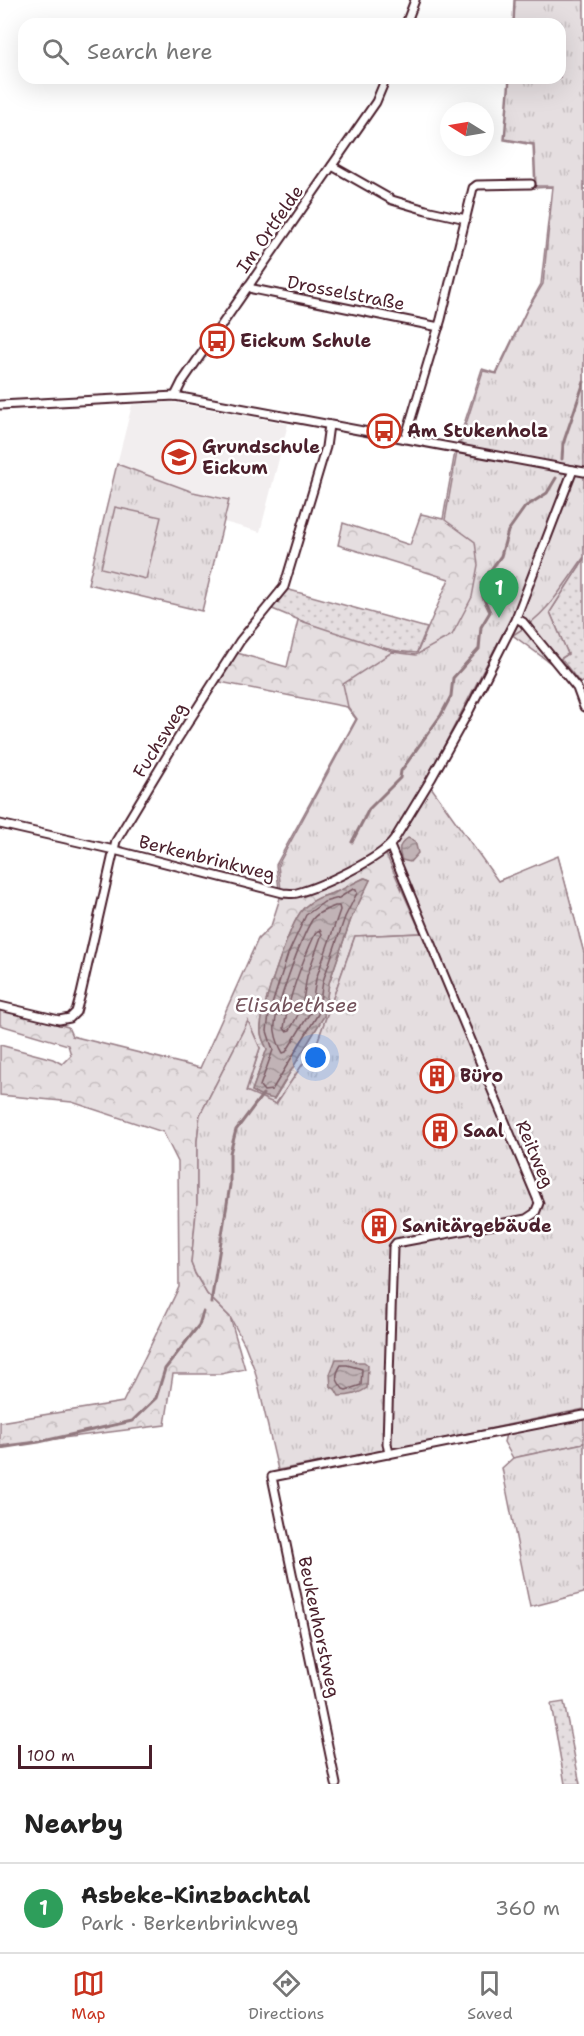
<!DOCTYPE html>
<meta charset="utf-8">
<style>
body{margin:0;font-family:"Shantell Sans",sans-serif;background:#f2f2f2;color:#222}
.compass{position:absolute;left:440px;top:102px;width:54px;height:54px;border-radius:50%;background:#fff;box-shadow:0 6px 24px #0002;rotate:281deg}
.scale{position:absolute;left:18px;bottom:15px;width:134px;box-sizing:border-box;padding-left:6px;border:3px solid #4a1f2b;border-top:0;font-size:16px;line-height:21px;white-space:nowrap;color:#4a1f2b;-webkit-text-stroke:4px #fff;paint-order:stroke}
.you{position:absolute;left:316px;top:1058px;width:21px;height:21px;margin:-15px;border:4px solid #fff;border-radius:50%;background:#1a73e8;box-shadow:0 0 0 9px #1a73e833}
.badge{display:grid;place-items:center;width:39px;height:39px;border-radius:50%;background:#c8321e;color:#fff;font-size:20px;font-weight:700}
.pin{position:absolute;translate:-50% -50px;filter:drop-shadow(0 2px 3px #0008)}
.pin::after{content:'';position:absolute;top:32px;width:21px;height:18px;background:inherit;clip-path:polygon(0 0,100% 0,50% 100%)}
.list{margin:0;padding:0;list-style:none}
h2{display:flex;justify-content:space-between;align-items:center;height:78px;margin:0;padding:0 24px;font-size:26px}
h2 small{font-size:20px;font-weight:400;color:#767676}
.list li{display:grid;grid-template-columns:39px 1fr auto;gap:18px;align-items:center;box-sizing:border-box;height:90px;padding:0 24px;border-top:2px solid #e0e0e0}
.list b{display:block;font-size:22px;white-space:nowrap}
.list p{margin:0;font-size:20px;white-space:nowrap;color:#767676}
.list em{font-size:20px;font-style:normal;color:#767676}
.icon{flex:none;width:33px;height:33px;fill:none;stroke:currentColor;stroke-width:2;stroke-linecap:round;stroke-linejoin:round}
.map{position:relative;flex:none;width:584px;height:1784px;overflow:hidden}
.search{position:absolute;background:#fff;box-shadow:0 6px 24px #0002;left:18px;right:18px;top:18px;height:66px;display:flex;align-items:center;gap:15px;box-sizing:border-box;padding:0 21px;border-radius:18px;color:#767676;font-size:22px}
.sheet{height:168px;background:#fff}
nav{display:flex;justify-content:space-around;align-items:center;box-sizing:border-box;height:84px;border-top:2px solid #e0e0e0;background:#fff;font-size:16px;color:#767676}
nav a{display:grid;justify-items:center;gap:3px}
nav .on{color:#c8321e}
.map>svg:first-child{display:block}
</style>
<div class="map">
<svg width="584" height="1784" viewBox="0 0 584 1784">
<defs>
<pattern id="grass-dots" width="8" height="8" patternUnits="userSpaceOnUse" patternTransform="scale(1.5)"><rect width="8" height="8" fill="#e5dee0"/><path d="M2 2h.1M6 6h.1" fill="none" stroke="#c6bec0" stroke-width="1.8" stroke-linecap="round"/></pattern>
<pattern id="forest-crowns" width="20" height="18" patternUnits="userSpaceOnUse" patternTransform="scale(1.5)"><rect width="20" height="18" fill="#e5dee0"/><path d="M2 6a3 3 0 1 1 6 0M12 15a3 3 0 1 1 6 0" fill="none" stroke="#c6bec0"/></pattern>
<pattern id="park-tufts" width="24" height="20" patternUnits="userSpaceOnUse" patternTransform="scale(1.5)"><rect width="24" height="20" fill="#e5dee0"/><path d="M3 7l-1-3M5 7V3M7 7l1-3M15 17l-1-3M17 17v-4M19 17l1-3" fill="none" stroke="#c6bec0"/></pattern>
<pattern id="water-waves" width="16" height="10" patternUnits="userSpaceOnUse" patternTransform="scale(1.5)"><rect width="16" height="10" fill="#c1b3b6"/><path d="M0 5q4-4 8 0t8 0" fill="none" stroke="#9f9194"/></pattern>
</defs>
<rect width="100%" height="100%" fill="#fff"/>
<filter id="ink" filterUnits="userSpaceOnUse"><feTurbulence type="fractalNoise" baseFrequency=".0167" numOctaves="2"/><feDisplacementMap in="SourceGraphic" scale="12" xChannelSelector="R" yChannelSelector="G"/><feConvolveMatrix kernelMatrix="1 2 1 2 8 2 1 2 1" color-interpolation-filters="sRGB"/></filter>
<g filter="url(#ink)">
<path fill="#f2eeef" d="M 170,402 L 288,424 L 260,532 L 224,522 L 228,500 L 193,492 L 117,464 L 132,405 Z"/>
<g fill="url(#grass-dots)" stroke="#987e86" stroke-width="1.5">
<path d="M 584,559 L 584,681 L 580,683 L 561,659 L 568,654 L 550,612 Z"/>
<path d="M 286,589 L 427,628 L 416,654 C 369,648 315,627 270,608 Z"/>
<path d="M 564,1702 L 566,1713 L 580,1784 L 565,1784 L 551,1704 Z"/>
</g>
<g fill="url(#forest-crowns)" stroke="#987e86" stroke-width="1.5" fill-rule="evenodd">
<path d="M 514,0 L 574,0 L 576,40 L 572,93 L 584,87 L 584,559 L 550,612 L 568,654 L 552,664 L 511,634 L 504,631 L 426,781 L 412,804 L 514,957 L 538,945 L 498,881 L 558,857 L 584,954 L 584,1232 L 572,1232 L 548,1203 L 440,932 L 355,936 L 317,1043 L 276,1104 L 241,1131 L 234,1144 L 231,1164 L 225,1163 L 226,1143 L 241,1109 L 260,1048 L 248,1021 L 200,1115 L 197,1141 L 197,1203 L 191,1263 L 195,1274 L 207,1294 L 230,1317 L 245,1369 L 221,1374 L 173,1374 L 165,1425 L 0,1446 L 0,1422 L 123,1402 L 179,1287 L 178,1162 L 163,1132 L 72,1102 L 0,1095 L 0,1045 L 53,1059 L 62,1064 L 71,1055 L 68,1045 L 0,1025 L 0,1009 L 68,1027 L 72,1036 L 200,1068 L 258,939 L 271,926 L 280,898 L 276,865 L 356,719 L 347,707 L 220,682 L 237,653 L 287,667 L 298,620 L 392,651 L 417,653 L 449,579 L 338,545 L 343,523 L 410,545 L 421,514 L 443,519 L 455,452 L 482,369 L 496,373 L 527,309 L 541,284 L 552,187 L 535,188 L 533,145 L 504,140 L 509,78 L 560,78 L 560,24 L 513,24 ZM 364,878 L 370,880 L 351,919 L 329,983 L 324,1016 L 274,1099 L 262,1096 L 252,1091 L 267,1049 C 265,1044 261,1037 261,1032 C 259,1013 290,923 303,909 C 312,899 324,896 336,892 C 343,890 356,882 364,878 Z"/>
<path d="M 584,1417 L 584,1443 L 513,1458 L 504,1442 L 506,1434 Z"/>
</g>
<g fill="url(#park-tufts)" stroke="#987e86" stroke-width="1.5">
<path d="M 515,0 L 584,0 L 584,557 C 562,588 547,615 513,635 L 504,631 L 426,780 L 498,881 L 558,856 L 584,953 L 584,1409 L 402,1447 L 278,1470 L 255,1371 L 245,1345 L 230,1317 L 207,1294 L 195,1273 L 191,1263 L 197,1203 L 197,1141 L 200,1115 L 248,1021 L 260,1048 L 246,1091 L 276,1104 L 317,1043 L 355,936 L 421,933 L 385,852 L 299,897 L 282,898 L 278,865 L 357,719 L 348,707 L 343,684 L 392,652 L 416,655 L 452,635 L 472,597 L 478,565 L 475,542 L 445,520 L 457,452 L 483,371 L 497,374 L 527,310 L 543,284 L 553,186 L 536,186 L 534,144 L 505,139 L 510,78 L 560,78 L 560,24 L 514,24 Z"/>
<path d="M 117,464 L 193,492 L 229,500 L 202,611 L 88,584 Z"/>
<path d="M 584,1443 L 584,1593 L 530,1607 L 502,1468 L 513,1458 Z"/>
</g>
<path fill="#e5dee0" stroke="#987e86" stroke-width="1.5" d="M 115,507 L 161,517 L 146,579 L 101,568 Z"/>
<g fill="url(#water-waves)" stroke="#91787e" stroke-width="1.5">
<path d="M 408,838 L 415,841 L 418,853 L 410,862 L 402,860 C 398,850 398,845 408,838 Z"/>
<path d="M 365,878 L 370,880 L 351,919 L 329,983 L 324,1016 L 274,1099 L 262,1096 L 252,1091 L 267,1049 C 265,1044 261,1038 261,1032 C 259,1013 290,923 303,909 C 312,899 324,896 336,892 C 342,890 357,881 365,878 Z"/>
<path d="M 336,1359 L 348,1359 L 357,1362 L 364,1362 L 368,1365 L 367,1388 C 359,1394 349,1396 339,1396 L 335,1389 L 331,1387 L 330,1374 Z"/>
</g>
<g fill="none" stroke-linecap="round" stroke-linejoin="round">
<g stroke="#7a5a63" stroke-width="1.5">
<path d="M 353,889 L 356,890 L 357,893 L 345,917 L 323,981 L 318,1014 L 272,1090 L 264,1091 L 260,1086 L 273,1050 L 267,1031 L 269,1014 L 288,954 L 306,915 L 324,902 L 339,898 Z"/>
<path d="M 335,906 L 339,906 L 340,910 L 316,979 L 311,1011 L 286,1052 L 283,1053 C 280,1048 276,1038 275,1031 C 272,1015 302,936 312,920 C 316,913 327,909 335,906 Z"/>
<path d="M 320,930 L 322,934 L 307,976 L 302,1007 L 290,1030 L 286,1031 L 284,1028 C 289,995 302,962 316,932 Z"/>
<path d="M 341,1365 L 347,1365 L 362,1369 L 361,1385 L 346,1390 L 343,1389 C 336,1380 334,1376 341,1365 Z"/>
</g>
<g stroke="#91787e" stroke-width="3">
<path d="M 562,459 L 563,444 L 584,382"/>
<path d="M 352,842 L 369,809 L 400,778 L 401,771 L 441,715 L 451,696 L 453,678 L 479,649 L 481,627 L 490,612 L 483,597 L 481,583 L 501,556 L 508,531 L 525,507 L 547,493 L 556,478"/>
<path d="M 211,1303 L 230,1185 L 230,1153 L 236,1130 L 263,1094"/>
<path d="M 0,1448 L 39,1442 L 132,1421 L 156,1398 L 165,1369 L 199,1325 L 203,1312"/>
</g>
<g stroke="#4a1f2b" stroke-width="11">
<g id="street">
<path d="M 406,24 L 415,0"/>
<path d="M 332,166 L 392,200 L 426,210 L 466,219"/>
<path d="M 248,286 L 253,289 L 439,327"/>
<path d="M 175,396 L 182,382 L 376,102 L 386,78"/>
<path d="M 0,405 L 175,396 L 584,472"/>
<path d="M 405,439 L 441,319 L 473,188 L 477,185 L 531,184"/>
<path d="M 516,618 L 523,622 L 577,688 L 584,707"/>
<path d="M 0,824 L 114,850 L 283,893 C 287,893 293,894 297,893 C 320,887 381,859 394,840 L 431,779 L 470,709 L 516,618 L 573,470"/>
<path d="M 0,1006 L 59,1020 L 70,1018 L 76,1012 L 81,994 L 116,841 L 175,743 L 240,641 L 284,587 L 326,447 L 329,425"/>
<path d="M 389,1454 L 387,1443 L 393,1247 L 396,1243 L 526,1219 L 535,1213 L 539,1203 L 390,846"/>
<path d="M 336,1784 L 272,1477 L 584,1415"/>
</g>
</g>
<use href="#street" stroke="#fff" stroke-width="7"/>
</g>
</g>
<defs>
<g id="bus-ring" transform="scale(1.725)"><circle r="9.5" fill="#fff" stroke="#c8321e" stroke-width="1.5"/><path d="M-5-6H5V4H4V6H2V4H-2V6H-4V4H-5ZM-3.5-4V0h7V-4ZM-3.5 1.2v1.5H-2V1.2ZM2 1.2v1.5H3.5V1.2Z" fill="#c8321e"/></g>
<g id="school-ring" transform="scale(1.725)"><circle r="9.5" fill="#fff" stroke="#c8321e" stroke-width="1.5"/><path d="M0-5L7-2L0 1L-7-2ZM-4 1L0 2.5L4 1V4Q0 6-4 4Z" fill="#c8321e"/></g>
<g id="building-ring" transform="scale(1.725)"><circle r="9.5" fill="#fff" stroke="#c8321e" stroke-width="1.5"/><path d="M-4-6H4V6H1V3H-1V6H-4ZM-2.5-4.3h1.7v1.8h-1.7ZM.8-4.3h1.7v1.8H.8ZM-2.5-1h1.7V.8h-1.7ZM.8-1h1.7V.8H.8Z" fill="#c8321e"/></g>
</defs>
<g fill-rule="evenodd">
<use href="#bus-ring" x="217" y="341"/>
<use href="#bus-ring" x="384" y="431"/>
<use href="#school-ring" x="179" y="457"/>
<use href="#building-ring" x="437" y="1076"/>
<use href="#building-ring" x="440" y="1131"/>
<use href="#building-ring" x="379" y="1226"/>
</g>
<g text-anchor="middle" stroke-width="5" stroke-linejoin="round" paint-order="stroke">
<g font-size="18" fill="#4a1f2b" stroke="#fff">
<text transform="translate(270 229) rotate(-55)" y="6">Im Ortfelde</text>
<text transform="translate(346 293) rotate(11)" y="6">Drosselstraße</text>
<text transform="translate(160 740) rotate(-58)" y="6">Fuchsweg</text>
<text transform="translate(207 858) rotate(14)" y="6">Berkenbrinkweg</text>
<text transform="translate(535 1154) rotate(67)" y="6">Reitweg</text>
<text transform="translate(319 1627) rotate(78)" y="6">Beukenhorstweg</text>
</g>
<g font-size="18" font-weight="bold" fill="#4a1f2b" stroke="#fff" text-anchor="start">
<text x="240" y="347">Eickum Schule</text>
<text x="407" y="437">Am Stukenholz</text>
<text x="202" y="453">Grundschule<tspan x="202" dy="21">Eickum</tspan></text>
<text x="460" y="1082">Büro</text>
<text x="463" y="1137">Saal</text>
<text x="402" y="1232">Sanitärgebäude</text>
</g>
<g font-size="20" font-style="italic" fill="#74535c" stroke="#fff">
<text x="296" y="1012">Elisabethsee</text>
</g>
</g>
</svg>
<svg class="compass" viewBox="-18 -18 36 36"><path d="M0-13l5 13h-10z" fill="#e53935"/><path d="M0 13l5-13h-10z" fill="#767676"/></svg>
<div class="scale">100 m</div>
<div class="you"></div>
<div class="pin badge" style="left:499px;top:618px;background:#2e9e5b">1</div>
<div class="search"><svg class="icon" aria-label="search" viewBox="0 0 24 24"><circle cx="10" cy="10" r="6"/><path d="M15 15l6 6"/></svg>Search here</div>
</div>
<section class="sheet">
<h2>Nearby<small></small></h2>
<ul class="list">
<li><span class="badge" style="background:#2e9e5b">1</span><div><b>Asbeke-Kinzbachtal</b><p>Park · Berkenbrinkweg</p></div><em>360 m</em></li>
</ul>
</section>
<nav>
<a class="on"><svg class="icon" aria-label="map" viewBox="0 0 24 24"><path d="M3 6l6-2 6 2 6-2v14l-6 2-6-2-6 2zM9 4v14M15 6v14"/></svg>Map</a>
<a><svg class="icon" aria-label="directions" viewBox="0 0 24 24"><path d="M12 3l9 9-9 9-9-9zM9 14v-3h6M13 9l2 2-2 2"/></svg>Directions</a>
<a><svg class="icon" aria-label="saved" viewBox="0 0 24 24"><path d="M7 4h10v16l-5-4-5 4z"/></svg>Saved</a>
</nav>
